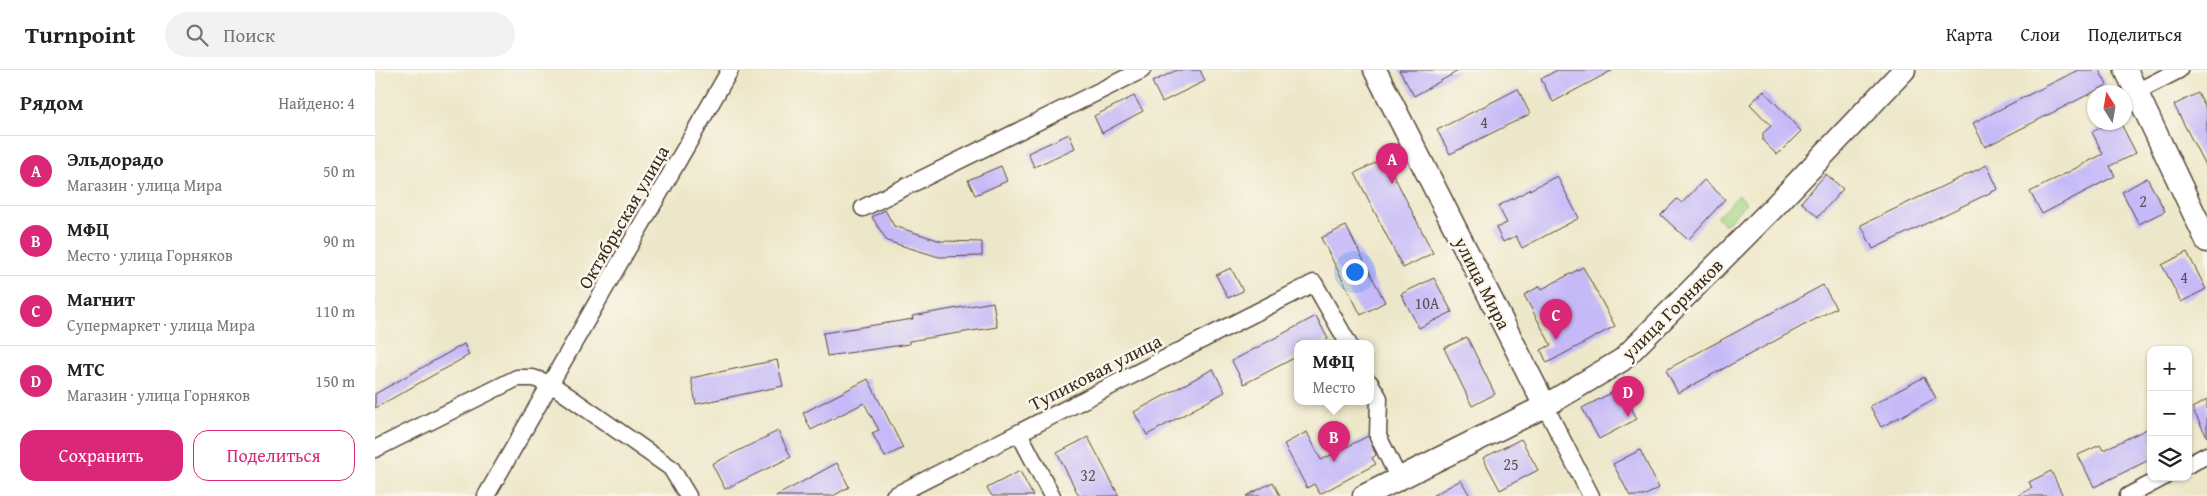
<!DOCTYPE html>
<html lang="ru">
<meta charset="utf-8">
<style>
body{margin:0;font-family:"Gentium Book Plus",serif;background:#f2f2f2;color:#222}
.controls{position:absolute;right:15px;bottom:15px;display:grid;overflow:hidden;border-radius:10px;box-shadow:0 1px 4px #0004}
.controls button{width:45px;height:45px;display:grid;place-items:center;padding:0;border:0;border-bottom:1px solid #e0e0e0;background:#fff;color:#222;font:25px sans-serif}
.compass{position:absolute;left:1712px;top:15px;width:45px;height:45px;border-radius:50%;background:#fff;box-shadow:0 1px 4px #0004;rotate:349deg}
.you{position:absolute;left:979px;top:201px;width:18px;height:18px;margin:-12px;border:4px solid #fff;border-radius:50%;background:#1a73e8;box-shadow:0 0 0 8px #1a73e833}
.badge{display:grid;place-items:center;width:32px;height:32px;border-radius:50%;background:#db2777;color:#fff;font-size:16px;font-weight:700}
.pin{position:absolute;translate:-50% -41px;filter:drop-shadow(0 1px 2px #0008)}
.pin::after{content:'';position:absolute;top:26px;width:18px;height:15px;background:inherit;clip-path:polygon(0 0,100% 0,50% 100%)}
.popup{position:absolute;left:919px;top:270px;width:80px;height:65px;box-sizing:border-box;display:grid;place-content:center;border-radius:10px;background:#fff;filter:drop-shadow(0 1px 4px #0005);font-size:16px;white-space:nowrap;color:#767676}
.popup b{font-size:19px;color:#222}
.popup::after{content:'';position:absolute;left:50%;top:100%;margin-left:-10px;border:10px solid transparent;border-top-color:#fff}
.list{margin:0;padding:0;list-style:none}
h2{display:flex;justify-content:space-between;align-items:center;height:65px;margin:0;padding:0 20px;font-size:21px}
h2 small{font-size:16px;font-weight:400;color:#767676}
.list li{display:grid;grid-template-columns:32px 1fr auto;gap:15px;align-items:center;box-sizing:border-box;height:70px;padding:0 20px;border-top:1px solid #e0e0e0}
.list b{display:block;font-size:19px;white-space:nowrap}
.list p{margin:0;font-size:16px;white-space:nowrap;color:#767676}
.list em{font-size:16px;font-style:normal;color:#767676}
.actions{display:flex;gap:10px;padding:15px 20px}
.actions a{flex:1;padding:11px 0;border:1px solid #db2777;border-radius:15px;text-align:center;font-size:18px;color:#db2777}
.actions .main{background:#db2777;color:#fff}
.icon{flex:none;width:28px;height:28px;fill:none;stroke:currentColor;stroke-width:2;stroke-linecap:round;stroke-linejoin:round}
.map{position:relative;flex:none;width:1832px;height:426px;overflow:hidden}
header{display:flex;align-items:center;gap:30px;box-sizing:border-box;height:70px;padding:0 25px;background:#fff;border-bottom:1px solid #e0e0e0}
header strong{font-size:24px}
nav{display:flex;gap:28px;margin-inline-start:auto;font-size:18px}
.search{width:350px;height:45px;background:#f2f2f2;display:flex;align-items:center;gap:12px;box-sizing:border-box;padding:0 18px;border-radius:28px;color:#767676;font-size:19px}
main{display:flex}
aside{flex:1;background:#fff}
.map>svg:first-child{display:block}
</style>
<header>
<strong>Turnpoint</strong>
<div class="search"><svg class="icon" aria-label="search" viewBox="0 0 24 24"><circle cx="10" cy="10" r="6"/><path d="M15 15l6 6"/></svg>Поиск</div>
<nav><a>Карта</a><a>Слои</a><a>Поделиться</a></nav>
</header>
<main>
<aside>
<h2>Рядом<small>Найдено: 4</small></h2>
<ul class="list">
<li><span class="badge">A</span><div><b>Эльдорадо</b><p>Магазин · улица Мира</p></div><em>50 m</em></li>
<li><span class="badge">B</span><div><b>МФЦ</b><p>Место · улица Горняков</p></div><em>90 m</em></li>
<li><span class="badge">C</span><div><b>Магнит</b><p>Супермаркет · улица Мира</p></div><em>110 m</em></li>
<li><span class="badge">D</span><div><b>МТС</b><p>Магазин · улица Горняков</p></div><em>150 m</em></li>
</ul>
<div class="actions"><a class="main">Сохранить</a><a>Поделиться</a></div>
</aside>
<div class="map">
<svg width="1832" height="426" viewBox="0 0 1832 426">
<rect width="100%" height="100%" fill="#fbf7ec"/>
<filter id="ink" filterUnits="userSpaceOnUse"><feTurbulence type="fractalNoise" baseFrequency=".02" numOctaves="2"/><feDisplacementMap in="SourceGraphic" scale="10" xChannelSelector="R" yChannelSelector="G"/><feConvolveMatrix kernelMatrix="1 2 1 2 8 2 1 2 1" color-interpolation-filters="sRGB"/></filter>
<filter id="wash" filterUnits="userSpaceOnUse"><feTurbulence type="fractalNoise" baseFrequency=".0096" numOctaves="4" result="noise"/><feDisplacementMap in="SourceGraphic" scale="20" xChannelSelector="R" yChannelSelector="G"/><feGaussianBlur stdDeviation="1.12" result="paint"/><feColorMatrix in="noise" values="0 0 0 0 0 0 0 0 0 0 0 0 0 0 0 0 0 1.4 0 .05"/><feComposite in="paint" operator="in"/></filter>
<g filter="url(#wash)">
<rect width="100%" height="100%" fill="#ede7c9"/>
<path fill="#a9d886" stroke="#728152" d="M 1364,125 L 1371,133 L 1350,155 L 1342,147 Z"/>
<g id="blocks">
<g fill="#c5b9f8">
<path d="M 802,0 L 825,0 L 830,11 L 787,32 L 777,12 Z"/>
<path d="M 1024,0 L 1085,0 L 1039,26 Z"/>
<path d="M 1182,0 L 1238,0 L 1178,32 L 1166,9 Z"/>
<path d="M 1703,0 L 1724,0 L 1732,15 L 1610,77 L 1598,53 Z"/>
<path d="M 1143,19 L 1155,44 L 1075,84 L 1062,60 Z"/>
<path d="M 1389,21 L 1426,61 L 1402,85 L 1388,71 L 1388,63 L 1396,56 L 1375,34 Z"/>
<path d="M 1823,23 L 1832,41 L 1832,99 L 1799,35 Z"/>
<path d="M 759,26 L 768,41 L 727,63 L 719,46 Z"/>
<path d="M 1736,52 L 1745,52 L 1761,83 L 1735,96 L 1740,106 L 1667,144 L 1655,122 L 1728,84 L 1717,62 Z"/>
<path d="M 694,64 L 700,78 L 659,97 L 653,83 Z"/>
<path d="M 1010,88 L 1058,183 L 1028,198 L 980,103 Z"/>
<path d="M 1612,95 L 1623,119 L 1498,179 L 1486,155 Z"/>
<path d="M 626,96 L 632,111 L 600,125 L 593,110 Z"/>
<path d="M 1451,104 L 1468,119 L 1443,147 L 1426,132 Z"/>
<path d="M 1182,106 L 1204,148 L 1147,178 L 1141,166 L 1128,172 L 1121,158 L 1132,153 L 1123,136 Z"/>
<path d="M 1772,108 L 1790,141 L 1764,154 L 1747,122 Z"/>
<path d="M 1329,110 L 1350,129 L 1313,170 L 1286,145 L 1302,129 L 1307,133 Z"/>
<path d="M 510,140 L 519,156 L 566,171 L 607,172 L 607,186 L 564,187 L 512,171 L 497,147 Z"/>
<path d="M 971,156 L 1010,232 L 986,245 L 946,168 Z"/>
<path d="M 1812,182 L 1831,219 L 1806,232 L 1787,195 Z"/>
<path d="M 1208,197 L 1240,256 L 1172,293 L 1166,280 L 1176,275 L 1149,225 L 1165,216 L 1167,219 Z"/>
<path d="M 856,198 L 868,221 L 853,228 L 841,205 Z"/>
<path d="M 1059,208 L 1077,242 L 1044,258 L 1026,224 Z"/>
<path d="M 1448,215 L 1461,238 L 1303,323 L 1291,300 Z"/>
<path d="M 618,232 L 622,257 L 534,271 L 534,274 L 452,286 L 448,263 L 538,249 L 537,246 Z"/>
<path d="M 941,246 L 953,269 L 946,273 L 923,273 L 923,286 L 869,314 L 857,291 Z"/>
<path d="M 1092,267 L 1120,324 L 1097,336 L 1069,278 Z"/>
<path d="M 89,274 L 94,285 L 0,338 L 0,324 Z"/>
<path d="M 402,290 L 408,316 L 321,334 L 316,308 Z"/>
<path d="M 838,299 L 850,322 L 772,365 L 759,342 Z"/>
<path d="M 1549,307 L 1561,328 L 1506,357 L 1495,336 Z"/>
<path d="M 493,309 L 528,378 L 510,387 L 497,363 L 504,360 L 489,333 L 436,360 L 428,343 Z"/>
<path d="M 1246,318 L 1262,349 L 1224,369 L 1207,338 Z"/>
<path d="M 1832,330 L 1832,367 L 1817,338 Z"/>
<path d="M 1776,357 L 1776,389 L 1719,417 L 1703,385 L 1725,375 L 1728,380 Z"/>
<path d="M 403,361 L 416,387 L 350,419 L 337,394 Z"/>
<path d="M 932,362 L 946,390 L 993,366 L 1001,385 L 997,388 L 1001,394 L 945,424 L 939,414 L 932,418 L 909,374 Z"/>
<path d="M 713,367 L 744,426 L 704,426 L 682,383 Z"/>
<path d="M 1146,369 L 1163,400 L 1125,420 L 1108,388 Z"/>
<path d="M 1265,380 L 1284,418 L 1269,426 L 1255,426 L 1238,394 Z"/>
<path d="M 462,393 L 474,417 L 458,426 L 401,426 Z"/>
<path d="M 645,401 L 658,426 L 617,426 L 612,418 Z"/>
<path d="M 1676,401 L 1688,426 L 1642,426 L 1657,418 L 1654,412 Z"/>
<path d="M 1086,410 L 1095,426 L 1057,426 Z"/>
<path d="M 898,412 L 905,426 L 871,426 Z"/>
</g>
</g>
</g>
<g filter="url(#ink)">
<use href="#blocks" fill-opacity="0" stroke="#564638" stroke-width="1"/>
<g fill="none" stroke-linecap="round" stroke-linejoin="round">
<g stroke="#564638" stroke-width="19">
<g id="street">
<path d="M 1763,21 L 1804,0"/>
<path d="M 488,138 L 767,0"/>
<path d="M 995,313 L 1004,328 L 1003,366 L 1024,409"/>
<path d="M 1170,336 L 1216,426"/>
<path d="M 644,363 L 677,426"/>
<path d="M 0,379 L 142,308 L 158,308 L 176,314 L 296,398 L 313,426"/>
<path d="M 1813,395 L 1832,385"/>
<path d="M 111,426 L 355,0"/>
<path d="M 519,426 L 939,213 L 973,273"/>
<path d="M 1753,426 L 1789,407"/>
</g>
</g>
<g stroke="#564638" stroke-width="25">
<g id="secondary">
<path d="M 1000,0 L 1170,336"/>
<path d="M 1751,0 L 1832,171"/>
<path d="M 989,426 L 1170,336 L 1247,290 L 1400,136 L 1529,0"/>
</g>
</g>
<use href="#street" stroke="#fff" stroke-width="16"/>
<use href="#secondary" stroke="#fff" stroke-width="22"/>
</g>
</g>
<g text-anchor="middle" stroke-width="5" stroke-linejoin="round" paint-order="stroke">
<g font-size="16" fill="#5e4e54">
<text x="1109" y="58">4</text>
<text x="1768" y="137">2</text>
<text x="1809" y="213">4</text>
<text x="1052" y="239">10А</text>
<text x="1136" y="400">25</text>
<text x="713" y="411">32</text>
</g>
<g font-size="19" fill="#3b2a1e" stroke="#fbf7ec">
<text transform="translate(248 147) rotate(-60)" y="7">Октябрьская улица</text>
<text transform="translate(1108 213) rotate(63)" y="7">улица Мира</text>
<text transform="translate(1297 239) rotate(-45)" y="7">улица Горняков</text>
<text transform="translate(720 302) rotate(-27)" y="7">Тупиковая улица</text>
</g>
</g>
</svg>
<div class="controls">
<button>+</button>
<button>−</button>
<button><svg class="icon" aria-label="layers" viewBox="0 0 24 24"><path d="M12 4l9 5-9 5-9-5zM3 14l9 5 9-5"/></svg></button>
</div>
<svg class="compass" viewBox="-18 -18 36 36"><path d="M0-13l5 13h-10z" fill="#e53935"/><path d="M0 13l5-13h-10z" fill="#767676"/></svg>
<div class="you"></div>
<div class="pin badge" style="left:1017px;top:114px">A</div>
<div class="pin badge" style="left:959px;top:392px">B</div>
<div class="popup"><b>МФЦ</b>Место</div>
<div class="pin badge" style="left:1181px;top:270px">C</div>
<div class="pin badge" style="left:1253px;top:347px">D</div>
</div>
</main>
